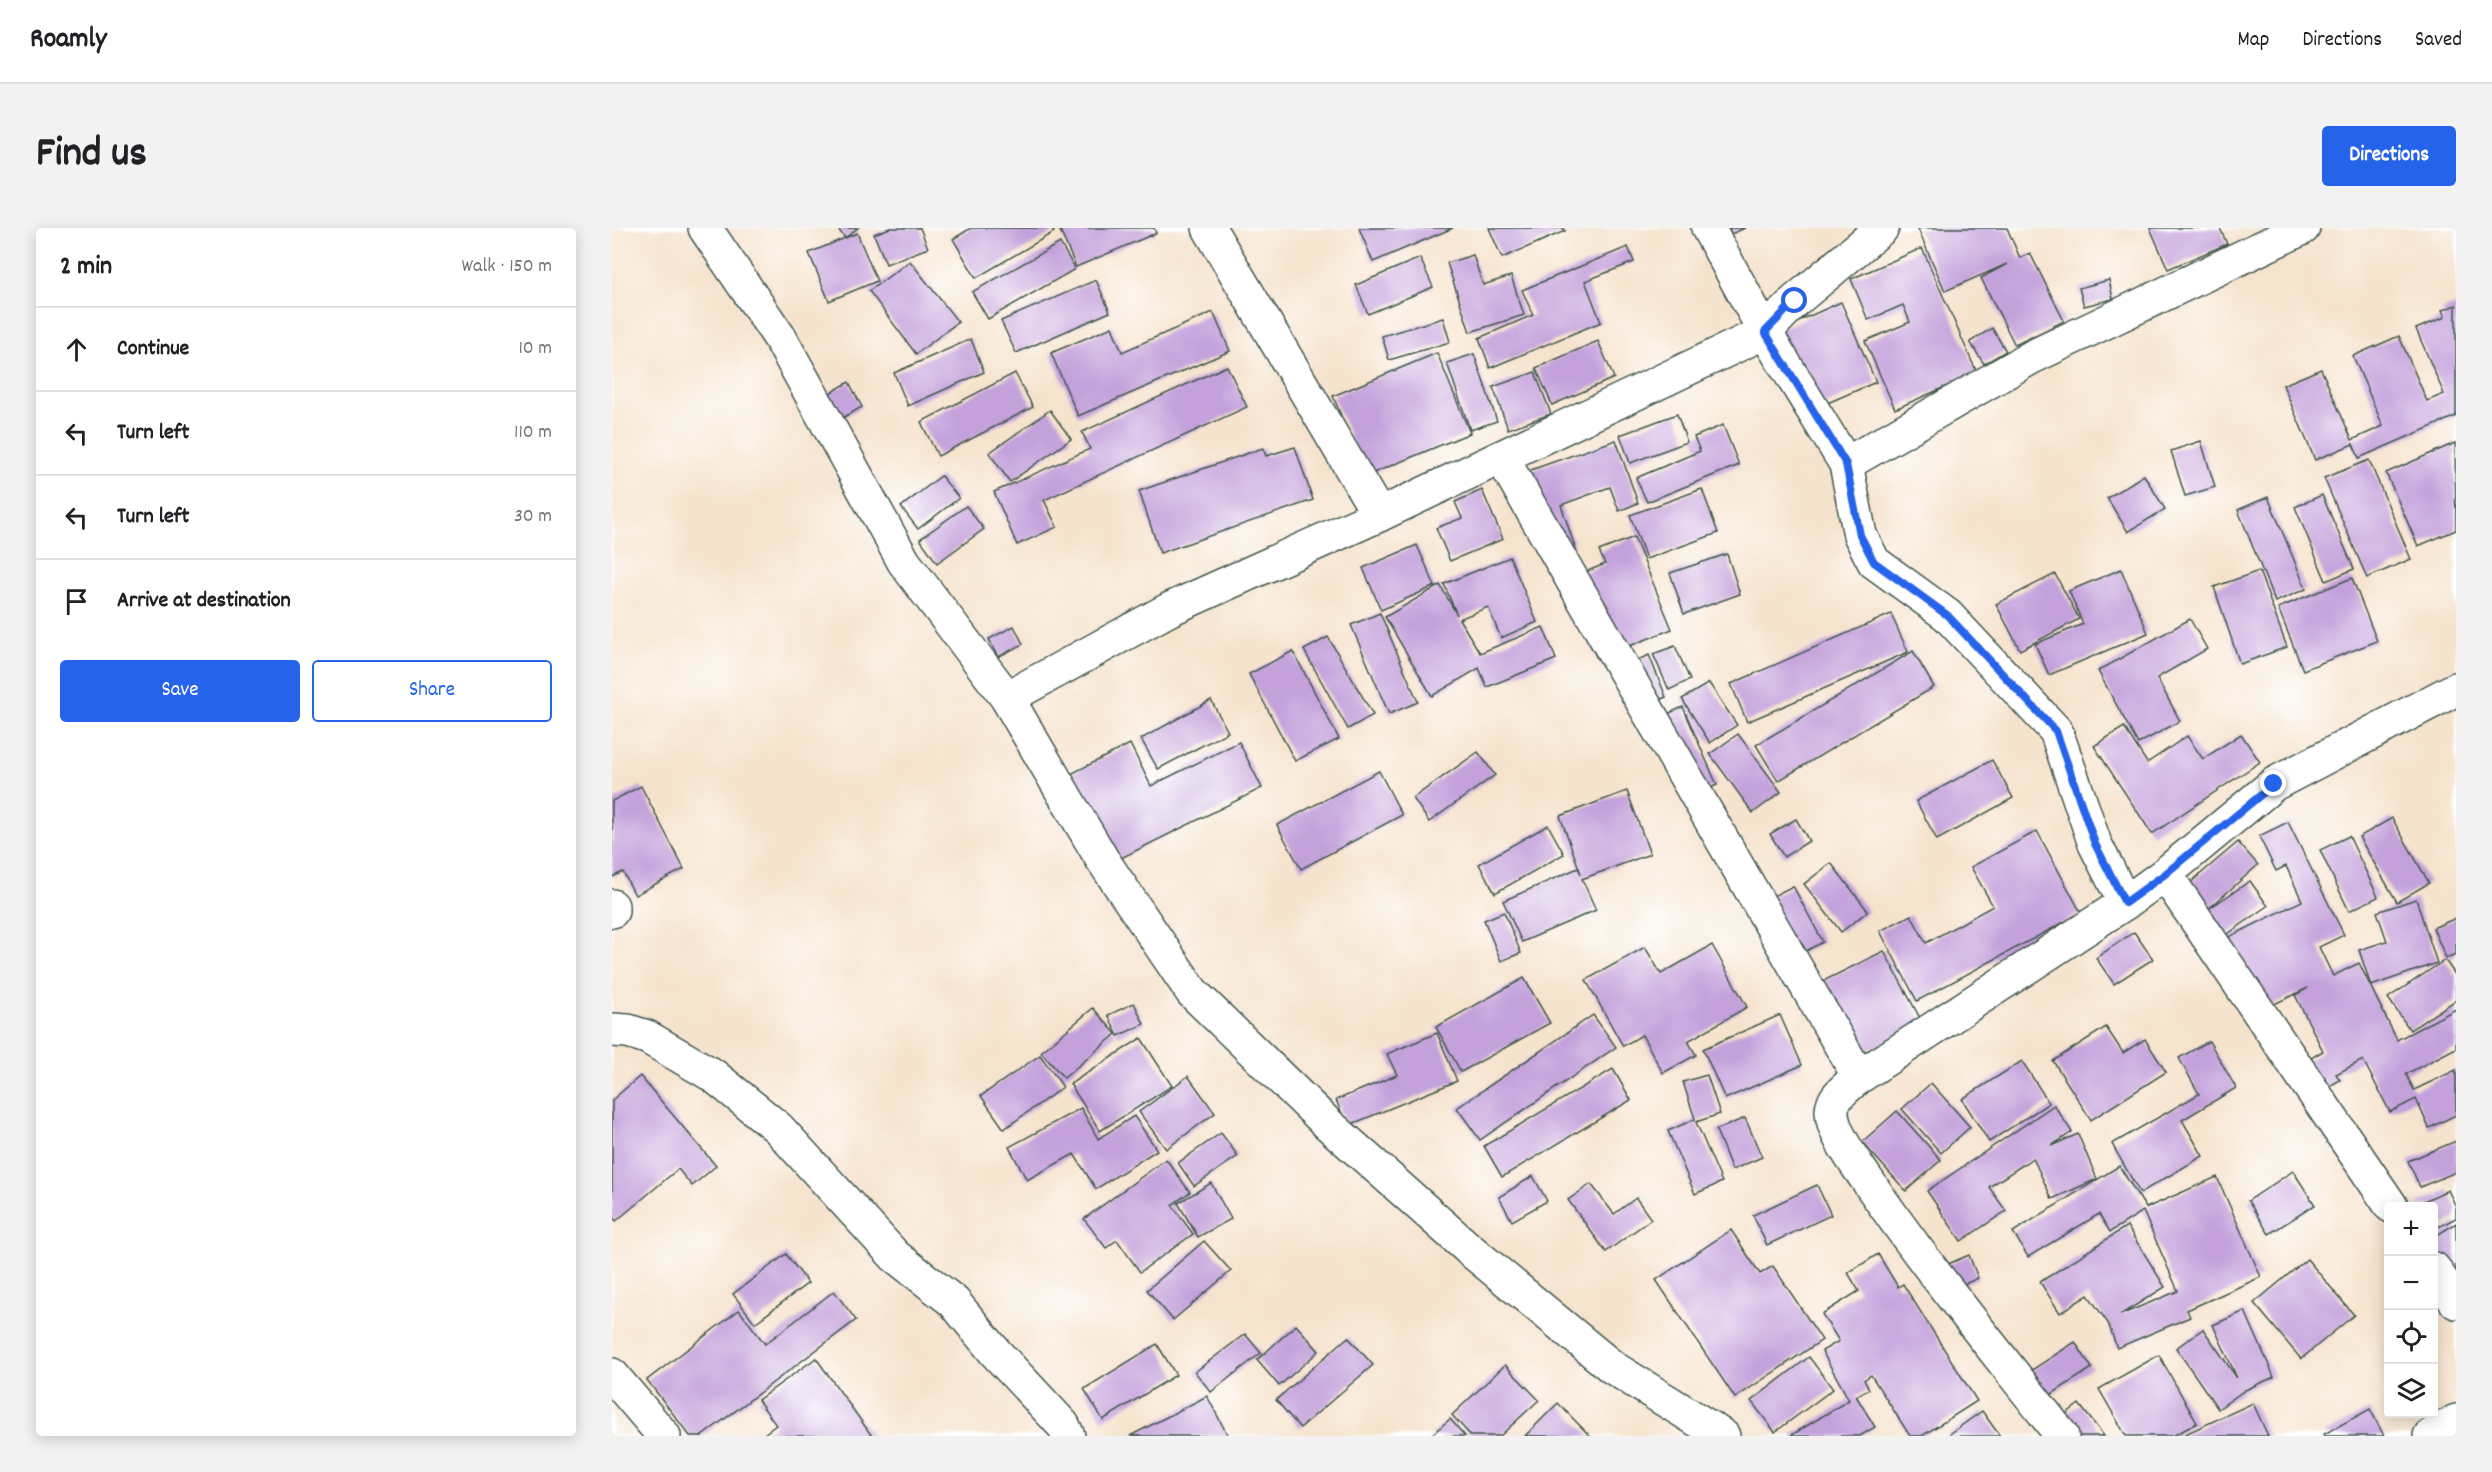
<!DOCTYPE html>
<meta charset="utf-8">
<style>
body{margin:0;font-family:Dekko,sans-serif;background:#f2f2f2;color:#202124}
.controls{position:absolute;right:18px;bottom:18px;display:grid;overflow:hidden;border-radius:6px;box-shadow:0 3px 15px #0003}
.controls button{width:54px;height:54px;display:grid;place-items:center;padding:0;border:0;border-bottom:2px solid #e0e0e0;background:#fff;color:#202124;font:30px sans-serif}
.stop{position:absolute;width:18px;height:18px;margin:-14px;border:4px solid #2563eb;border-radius:50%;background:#fff}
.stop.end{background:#2563eb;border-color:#fff;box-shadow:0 2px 6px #0008}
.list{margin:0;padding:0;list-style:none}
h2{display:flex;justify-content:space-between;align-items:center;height:78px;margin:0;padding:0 24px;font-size:26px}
h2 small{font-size:20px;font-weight:400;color:#757577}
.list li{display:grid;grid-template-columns:39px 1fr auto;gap:18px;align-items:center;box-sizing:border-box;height:84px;padding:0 24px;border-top:2px solid #e0e0e0}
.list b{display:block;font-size:22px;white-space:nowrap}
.list em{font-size:20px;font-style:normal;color:#757577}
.actions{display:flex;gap:12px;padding:18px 24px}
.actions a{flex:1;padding:14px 0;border:2px solid #2563eb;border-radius:6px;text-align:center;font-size:21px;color:#2563eb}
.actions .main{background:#2563eb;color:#fff}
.icon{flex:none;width:33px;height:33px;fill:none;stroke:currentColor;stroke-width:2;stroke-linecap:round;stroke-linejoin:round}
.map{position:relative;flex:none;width:1844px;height:1208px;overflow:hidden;border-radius:6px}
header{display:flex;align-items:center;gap:36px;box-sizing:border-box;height:84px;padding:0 30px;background:#fff;border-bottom:2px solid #e0e0e0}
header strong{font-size:28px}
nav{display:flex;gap:33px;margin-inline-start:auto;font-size:21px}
.intro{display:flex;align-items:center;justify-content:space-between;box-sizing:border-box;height:144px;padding:0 36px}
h1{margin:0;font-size:42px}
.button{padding:15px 27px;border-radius:6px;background:#2563eb;color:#fff;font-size:21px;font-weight:700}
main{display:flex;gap:36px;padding:0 36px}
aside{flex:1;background:#fff;border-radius:6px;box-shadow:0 3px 15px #0003}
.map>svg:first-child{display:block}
</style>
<header>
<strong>Roamly</strong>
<nav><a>Map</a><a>Directions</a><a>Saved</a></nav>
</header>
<div class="intro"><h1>Find us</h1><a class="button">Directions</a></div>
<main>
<aside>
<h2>2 min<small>Walk · 150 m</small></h2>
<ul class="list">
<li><svg class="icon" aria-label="ahead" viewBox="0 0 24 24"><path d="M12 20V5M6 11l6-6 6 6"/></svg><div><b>Continue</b></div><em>10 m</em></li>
<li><svg class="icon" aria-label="left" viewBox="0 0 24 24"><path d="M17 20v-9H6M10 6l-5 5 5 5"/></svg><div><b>Turn left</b></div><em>110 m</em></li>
<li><svg class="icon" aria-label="left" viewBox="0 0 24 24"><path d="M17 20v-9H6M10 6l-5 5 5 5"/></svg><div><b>Turn left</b></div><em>30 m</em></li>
<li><svg class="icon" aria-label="arrive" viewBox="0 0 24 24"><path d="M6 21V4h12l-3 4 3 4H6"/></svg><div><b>Arrive at destination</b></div></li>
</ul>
<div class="actions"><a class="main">Save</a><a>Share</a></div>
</aside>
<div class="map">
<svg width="1844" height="1208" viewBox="0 0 1844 1208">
<rect width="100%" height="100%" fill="#fff"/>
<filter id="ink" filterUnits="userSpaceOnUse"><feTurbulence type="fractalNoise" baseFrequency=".0167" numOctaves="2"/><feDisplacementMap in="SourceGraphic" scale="12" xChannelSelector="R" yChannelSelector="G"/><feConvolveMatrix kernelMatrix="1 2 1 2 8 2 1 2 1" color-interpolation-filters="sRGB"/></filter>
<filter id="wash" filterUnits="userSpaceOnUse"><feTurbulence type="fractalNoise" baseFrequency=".008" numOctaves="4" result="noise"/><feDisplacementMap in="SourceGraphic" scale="24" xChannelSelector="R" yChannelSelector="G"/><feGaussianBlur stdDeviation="1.35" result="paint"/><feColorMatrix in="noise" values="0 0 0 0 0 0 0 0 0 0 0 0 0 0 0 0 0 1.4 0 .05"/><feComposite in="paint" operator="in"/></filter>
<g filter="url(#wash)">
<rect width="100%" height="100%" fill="#f6e3cd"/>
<g id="blocks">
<g fill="#c4a1db">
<path d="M 225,0 L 246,0 L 233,10 Z"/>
<path d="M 278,0 L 308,0 L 316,20 L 274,36 L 262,6 Z"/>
<path d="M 359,0 L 440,0 L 442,4 L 364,50 L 341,11 Z"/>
<path d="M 447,0 L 542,0 L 544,5 L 464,39 Z"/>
<path d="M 747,0 L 841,0 L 761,34 Z"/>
<path d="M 877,0 L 951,0 L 953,3 L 890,30 Z"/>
<path d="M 1117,0 L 1133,0 L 1119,6 Z"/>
<path d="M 1309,0 L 1395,0 L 1408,30 L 1418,25 L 1452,93 L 1403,117 L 1369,50 L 1395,36 L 1333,63 L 1306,1 Z"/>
<path d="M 1538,0 L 1608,0 L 1615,16 L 1556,41 Z"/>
<path d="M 245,5 L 265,53 L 217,73 L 197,25 Z"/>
<path d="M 448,15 L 463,41 L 376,91 L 360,64 Z"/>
<path d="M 1016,19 L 1022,34 L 973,53 L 989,94 L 878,140 L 867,110 L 921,87 L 910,62 Z"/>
<path d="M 1310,20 L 1365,145 L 1283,181 L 1253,113 L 1298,94 L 1291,77 L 1256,92 L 1239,51 Z"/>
<path d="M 861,27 L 871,57 L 899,48 L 912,87 L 858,104 L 835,35 Z"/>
<path d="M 808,30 L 821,59 L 756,86 L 744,57 Z"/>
<path d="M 298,33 L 346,94 L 304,126 L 257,63 Z"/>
<path d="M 484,52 L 498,84 L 404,125 L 389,93 Z"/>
<path d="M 1497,52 L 1501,71 L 1472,78 L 1467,60 Z"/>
<path d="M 1229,74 L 1264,154 L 1197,183 L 1162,104 Z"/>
<path d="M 1844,77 L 1844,188 L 1747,230 L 1741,216 L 1703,232 L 1671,157 L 1709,141 L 1740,212 L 1771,198 L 1741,128 L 1787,108 L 1815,173 L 1832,166 L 1804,101 L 1833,89 L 1830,82 Z"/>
<path d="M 601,84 L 618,123 L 466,188 L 439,125 L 500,99 L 510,124 Z"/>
<path d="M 831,90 L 838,114 L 777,132 L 770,108 Z"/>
<path d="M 1380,100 L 1394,123 L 1372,136 L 1358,114 Z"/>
<path d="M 359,111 L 372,144 L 296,178 L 282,145 Z"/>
<path d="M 986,113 L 1002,150 L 940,177 L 924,140 Z"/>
<path d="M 825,125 L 858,205 L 754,248 L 721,168 Z"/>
<path d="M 862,126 L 885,193 L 858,202 L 835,135 Z"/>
<path d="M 615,138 L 635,179 L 432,272 L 445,299 L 405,317 L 382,264 L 478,221 L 470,204 Z"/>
<path d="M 923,144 L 939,186 L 896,201 L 881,159 Z"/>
<path d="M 403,145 L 421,179 L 326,228 L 309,194 Z"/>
<path d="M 237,154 L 250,179 L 225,193 L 211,169 Z"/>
<path d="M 438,182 L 459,211 L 398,254 L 377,225 Z"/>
<path d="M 1065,186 L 1075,214 L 1018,235 L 1008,207 Z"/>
<path d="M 1111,197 L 1127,237 L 1035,274 L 1024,250 L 1088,223 L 1082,209 Z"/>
<path d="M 1004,212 L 1026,275 L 1007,283 L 998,259 L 949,277 L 963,319 L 939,328 L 910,245 Z"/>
<path d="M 1589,213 L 1603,259 L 1573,268 L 1559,223 Z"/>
<path d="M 1843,215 L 1844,302 L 1806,318 L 1774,245 Z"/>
<path d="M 683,219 L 701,272 L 548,325 L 527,263 L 651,220 L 654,228 Z"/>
<path d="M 1757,232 L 1799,331 L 1755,350 L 1712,250 Z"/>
<path d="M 1532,247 L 1553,281 L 1516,304 L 1495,270 Z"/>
<path d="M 329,248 L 347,270 L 306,301 L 289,279 Z"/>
<path d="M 1090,261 L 1106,305 L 1034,331 L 1018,287 Z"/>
<path d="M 870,262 L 891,311 L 838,333 L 824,300 L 850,290 L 843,274 Z"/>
<path d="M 1710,267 L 1742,341 L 1714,353 L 1683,279 Z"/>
<path d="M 1656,269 L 1694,361 L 1663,374 L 1626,282 Z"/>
<path d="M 354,278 L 372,301 L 325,335 L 308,311 Z"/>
<path d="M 1022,309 L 1060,401 L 985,431 L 953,352 L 993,336 L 987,323 Z"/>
<path d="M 805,317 L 823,358 L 769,382 L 751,340 Z"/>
<path d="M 1115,326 L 1128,366 L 1072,386 L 1058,345 Z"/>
<path d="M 898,329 L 925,394 L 889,410 L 876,379 L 847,391 L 868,425 L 931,399 L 944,431 L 875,459 L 867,440 L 820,468 L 773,389 L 828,357 L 845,387 L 832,356 Z"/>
<path d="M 1509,341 L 1536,405 L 1437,447 L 1423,416 L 1471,396 L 1457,363 Z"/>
<path d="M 1647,343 L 1675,419 L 1628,436 L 1602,359 Z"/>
<path d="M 1443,346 L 1467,391 L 1408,422 L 1384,376 Z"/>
<path d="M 1740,350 L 1765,413 L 1691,442 L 1666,380 Z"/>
<path d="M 768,385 L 806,474 L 777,486 L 739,397 Z"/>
<path d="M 1279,386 L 1296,424 L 1135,494 L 1119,456 Z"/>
<path d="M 1578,391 L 1595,421 L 1545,450 L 1568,493 L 1526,516 L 1486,443 Z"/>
<path d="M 402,398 L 411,416 L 386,429 L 377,411 Z"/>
<path d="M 716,409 L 761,487 L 736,501 L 692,422 Z"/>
<path d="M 1063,418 L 1078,452 L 1057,462 L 1041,426 Z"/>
<path d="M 681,423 L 727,511 L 683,533 L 637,446 Z"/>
<path d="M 1301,423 L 1322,459 L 1166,553 L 1144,517 Z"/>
<path d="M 1037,427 L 1054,469 L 1018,484 L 1001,443 Z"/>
<path d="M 1097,455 L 1125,497 L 1098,515 L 1070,471 Z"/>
<path d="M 599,472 L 616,504 L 546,541 L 529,511 Z"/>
<path d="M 1071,479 L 1105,557 L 1076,570 L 1042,492 Z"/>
<path d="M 1512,499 L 1535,535 L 1575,508 L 1591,531 L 1629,506 L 1648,534 L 1540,606 L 1482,518 Z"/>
<path d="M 1126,506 L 1169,564 L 1141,585 L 1098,526 Z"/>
<path d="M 627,514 L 650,560 L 489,640 L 445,553 L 518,516 L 539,558 Z"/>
<path d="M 866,524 L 883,547 L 817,594 L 801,570 Z"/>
<path d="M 1380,532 L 1401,570 L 1325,612 L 1304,573 Z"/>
<path d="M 767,543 L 790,587 L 689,641 L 665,597 Z"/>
<path d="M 29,558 L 72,641 L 23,667 L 11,644 L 0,649 L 0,573 Z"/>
<path d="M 1015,563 L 1038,626 L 970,651 L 984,682 L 910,714 L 891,673 L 966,640 L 969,646 L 948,588 Z"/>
<path d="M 1780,590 L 1817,655 L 1785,674 L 1747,609 Z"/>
<path d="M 1184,591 L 1197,613 L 1172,629 L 1158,606 Z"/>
<path d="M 1676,594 L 1732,707 L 1707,719 L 1721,748 L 1747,735 L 1785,812 L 1844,781 L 1844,820 L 1794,846 L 1802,862 L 1844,842 L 1844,887 L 1817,900 L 1804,871 L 1778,884 L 1751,832 L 1724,846 L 1728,852 L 1706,865 L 1689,836 L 1711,823 L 1683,767 L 1696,760 L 1652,781 L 1617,709 L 1690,673 L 1674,638 L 1664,643 L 1647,608 Z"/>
<path d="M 936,597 L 952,626 L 883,665 L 867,636 Z"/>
<path d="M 1425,603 L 1469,685 L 1305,773 L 1268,703 L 1299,687 L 1314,715 L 1381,678 L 1359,639 Z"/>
<path d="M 1737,608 L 1766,669 L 1737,683 L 1708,622 Z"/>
<path d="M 1626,614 L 1646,637 L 1593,684 L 1572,660 Z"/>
<path d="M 1219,635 L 1256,683 L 1229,704 L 1192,656 Z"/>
<path d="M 1638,653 L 1656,678 L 1607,712 L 1589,686 Z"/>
<path d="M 1181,658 L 1211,714 L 1181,730 L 1151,673 Z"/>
<path d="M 1804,671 L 1825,735 L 1759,758 L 1747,722 L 1775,713 L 1765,684 Z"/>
<path d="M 892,684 L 909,725 L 889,733 L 872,692 Z"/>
<path d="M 1844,690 L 1844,726 L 1834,730 L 1821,700 Z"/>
<path d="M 1522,704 L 1541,731 L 1502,756 L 1484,730 Z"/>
<path d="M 1100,717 L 1135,779 L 1076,813 L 1084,827 L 1051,845 L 1030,807 L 1011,818 L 974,752 L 1033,719 L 1049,746 Z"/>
<path d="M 1272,723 L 1310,794 L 1240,831 L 1201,758 Z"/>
<path d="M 1833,732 L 1844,748 L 1844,772 L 1798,802 L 1776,770 Z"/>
<path d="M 912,750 L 938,795 L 849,844 L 824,799 Z"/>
<path d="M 522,775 L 532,796 L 506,808 L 496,787 Z"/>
<path d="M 481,780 L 504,806 L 452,850 L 429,824 Z"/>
<path d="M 981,787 L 1004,819 L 868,912 L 845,880 Z"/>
<path d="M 1168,787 L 1190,837 L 1113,871 L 1091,821 Z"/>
<path d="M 1494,799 L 1511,825 L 1533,811 L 1554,844 L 1479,892 L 1441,833 Z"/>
<path d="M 825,805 L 845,853 L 735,898 L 724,872 L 785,847 L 775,826 Z"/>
<path d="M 529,810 L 560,858 L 488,903 L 458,856 Z"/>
<path d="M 1597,813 L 1624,860 L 1570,892 L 1591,928 L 1528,965 L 1500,916 L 1587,866 L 1567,830 Z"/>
<path d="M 428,827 L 451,859 L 392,901 L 369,868 Z"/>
<path d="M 1410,833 L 1437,875 L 1377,914 L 1350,871 Z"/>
<path d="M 1001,841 L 1019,872 L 890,949 L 872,918 Z"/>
<path d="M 1095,847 L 1108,886 L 1084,894 L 1110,954 L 1083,966 L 1056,903 L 1083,891 L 1071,854 Z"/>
<path d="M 28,848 L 104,938 L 80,958 L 66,941 L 4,993 L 0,988 L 0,872 Z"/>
<path d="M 576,848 L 603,885 L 554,921 L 527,884 Z"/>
<path d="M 1319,855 L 1358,899 L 1329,925 L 1290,881 Z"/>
<path d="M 1442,877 L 1460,904 L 1439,918 L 1466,906 L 1485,951 L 1440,971 L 1421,930 L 1377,959 L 1394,983 L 1349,1013 L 1315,963 Z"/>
<path d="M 469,880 L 486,911 L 522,888 L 545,922 L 484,961 L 462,926 L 415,952 L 397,919 Z"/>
<path d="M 1285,883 L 1329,932 L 1294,963 L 1250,914 Z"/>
<path d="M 1133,890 L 1150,929 L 1120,942 L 1104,902 Z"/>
<path d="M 609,905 L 626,928 L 582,958 L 566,935 Z"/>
<path d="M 1844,913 L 1844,944 L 1808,959 L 1796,933 Z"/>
<path d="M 554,931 L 578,964 L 560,977 L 581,1006 L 528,1044 L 505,1012 L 494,1020 L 472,991 Z"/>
<path d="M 1507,938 L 1534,980 L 1605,949 L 1649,1049 L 1575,1082 L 1578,1089 L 1505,1120 L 1496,1095 L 1476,1067 L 1448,1085 L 1428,1054 L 1515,998 L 1553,1059 L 1508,1087 L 1566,1063 L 1531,983 L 1498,1004 L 1487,986 L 1416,1029 L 1401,1004 Z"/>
<path d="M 1681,943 L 1703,977 L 1657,1006 L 1636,973 Z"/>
<path d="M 921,948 L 935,973 L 900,993 L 887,969 Z"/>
<path d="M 599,955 L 619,991 L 586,1009 L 566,975 Z"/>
<path d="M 979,956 L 1002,986 L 1024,970 L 1039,991 L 994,1024 L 956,972 Z"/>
<path d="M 1205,957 L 1219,987 L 1155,1017 L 1141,987 Z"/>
<path d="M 1836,962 L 1844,979 L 1844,990 L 1822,1001 L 1822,978 L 1806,978 L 1805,976 Z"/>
<path d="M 1844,995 L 1844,1046 L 1839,1049 L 1822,1021 L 1822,1009 Z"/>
<path d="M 1119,1002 L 1148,1046 L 1161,1038 L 1210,1112 L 1123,1170 L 1044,1052 Z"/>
<path d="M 592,1013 L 619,1043 L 561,1092 L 535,1062 Z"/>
<path d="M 174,1026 L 196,1055 L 143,1095 L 121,1066 Z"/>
<path d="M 1266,1026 L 1286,1059 L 1291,1056 L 1365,1173 L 1310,1208 L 1298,1208 L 1259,1147 L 1252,1152 L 1257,1161 L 1244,1168 L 1263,1199 L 1248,1208 L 1178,1208 L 1237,1172 L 1210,1123 L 1227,1113 L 1210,1086 L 1247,1063 L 1236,1045 Z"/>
<path d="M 1357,1027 L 1366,1050 L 1339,1062 L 1329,1039 Z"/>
<path d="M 1695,1031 L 1742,1087 L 1689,1131 L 1642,1075 Z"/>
<path d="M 222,1063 L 244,1092 L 90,1208 L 78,1208 L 35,1152 L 127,1082 L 153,1116 Z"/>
<path d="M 1633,1083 L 1662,1149 L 1633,1162 L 1606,1181 L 1564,1120 L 1591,1101 L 1625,1150 L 1601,1097 Z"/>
<path d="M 684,1097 L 707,1123 L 667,1158 L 645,1132 Z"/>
<path d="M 633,1106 L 649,1125 L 599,1164 L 583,1144 Z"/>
<path d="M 736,1109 L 761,1137 L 688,1200 L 664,1172 Z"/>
<path d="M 1463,1114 L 1480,1140 L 1423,1177 L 1406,1151 Z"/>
<path d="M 545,1116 L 564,1147 L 491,1192 L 472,1161 Z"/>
<path d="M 1547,1127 L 1585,1195 L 1561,1208 L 1514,1208 L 1487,1161 Z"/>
<path d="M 1197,1129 L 1221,1161 L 1163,1204 L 1139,1173 Z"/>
<path d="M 204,1130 L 260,1208 L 154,1208 L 152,1206 L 164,1197 L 146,1172 Z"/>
<path d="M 893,1137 L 927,1172 L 888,1208 L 859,1208 L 840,1187 Z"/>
<path d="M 595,1168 L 616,1208 L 518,1208 Z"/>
<path d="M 946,1175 L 978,1208 L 913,1208 Z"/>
<path d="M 1641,1175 L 1656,1208 L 1574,1208 L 1573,1206 Z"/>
<path d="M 1467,1176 L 1492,1208 L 1444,1208 L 1437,1199 Z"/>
<path d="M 1758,1181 L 1772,1208 L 1713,1208 L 1712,1206 Z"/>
<path d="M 1370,1183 L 1388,1208 L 1335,1208 Z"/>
<path d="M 838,1191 L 853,1208 L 818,1208 Z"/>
</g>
</g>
</g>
<g filter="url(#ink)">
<use href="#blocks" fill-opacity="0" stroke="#3f564b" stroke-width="1.5"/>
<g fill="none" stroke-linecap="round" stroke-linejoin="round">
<g stroke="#3f564b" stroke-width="36">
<g id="minor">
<path d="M 93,0 L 168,110 L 292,334 L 395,470 L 490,631 L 580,764 L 716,896 L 857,1021 L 1000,1139 L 1111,1208"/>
<path d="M 597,0 L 767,287"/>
<path d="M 1096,0 L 1153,104 L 1183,73 L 1270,0"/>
<path d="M 890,230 L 1247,849"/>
<path d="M 1234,236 L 1420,129 L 1691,0"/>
<path d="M 395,470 L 558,381 L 767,287 L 1153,104 L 1234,236 L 1248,307 L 1262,334 L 1335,387 L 1444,503 L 1483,616 L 1513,675"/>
<path d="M 1553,646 L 1779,978"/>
<path d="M 0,678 L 0,683"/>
<path d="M 0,802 L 16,803 L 35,809 L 102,848 L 166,900 L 283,1028 L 342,1074 L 383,1124 L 451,1197 L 456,1208"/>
<path d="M 1822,1041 L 1844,1074"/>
<path d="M 0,1147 L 52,1208"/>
<path d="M 1450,1208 C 1384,1123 1314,1039 1253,949 C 1242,933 1220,904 1220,884 C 1219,869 1237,858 1247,849 L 1513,675 L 1553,646 L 1662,556 L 1844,461"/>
<path d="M 1818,1208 L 1844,1193"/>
</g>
</g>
<use href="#minor" stroke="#fff" stroke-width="33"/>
</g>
</g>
<g fill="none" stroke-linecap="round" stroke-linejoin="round" filter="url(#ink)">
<path stroke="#2563eb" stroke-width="8" d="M 1183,73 L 1153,104 L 1234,236 L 1248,307 L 1262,334 L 1335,387 L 1444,503 L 1483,616 L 1513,675 L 1553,646 L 1662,556"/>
</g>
</svg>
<div class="controls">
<button>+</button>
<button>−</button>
<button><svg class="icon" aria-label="locate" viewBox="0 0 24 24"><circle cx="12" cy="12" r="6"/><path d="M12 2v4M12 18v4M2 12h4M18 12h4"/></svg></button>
<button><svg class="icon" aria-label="layers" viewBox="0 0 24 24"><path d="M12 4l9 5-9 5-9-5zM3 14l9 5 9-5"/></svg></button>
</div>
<div class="stop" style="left:1183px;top:73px"></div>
<div class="stop end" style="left:1662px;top:556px"></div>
</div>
</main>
